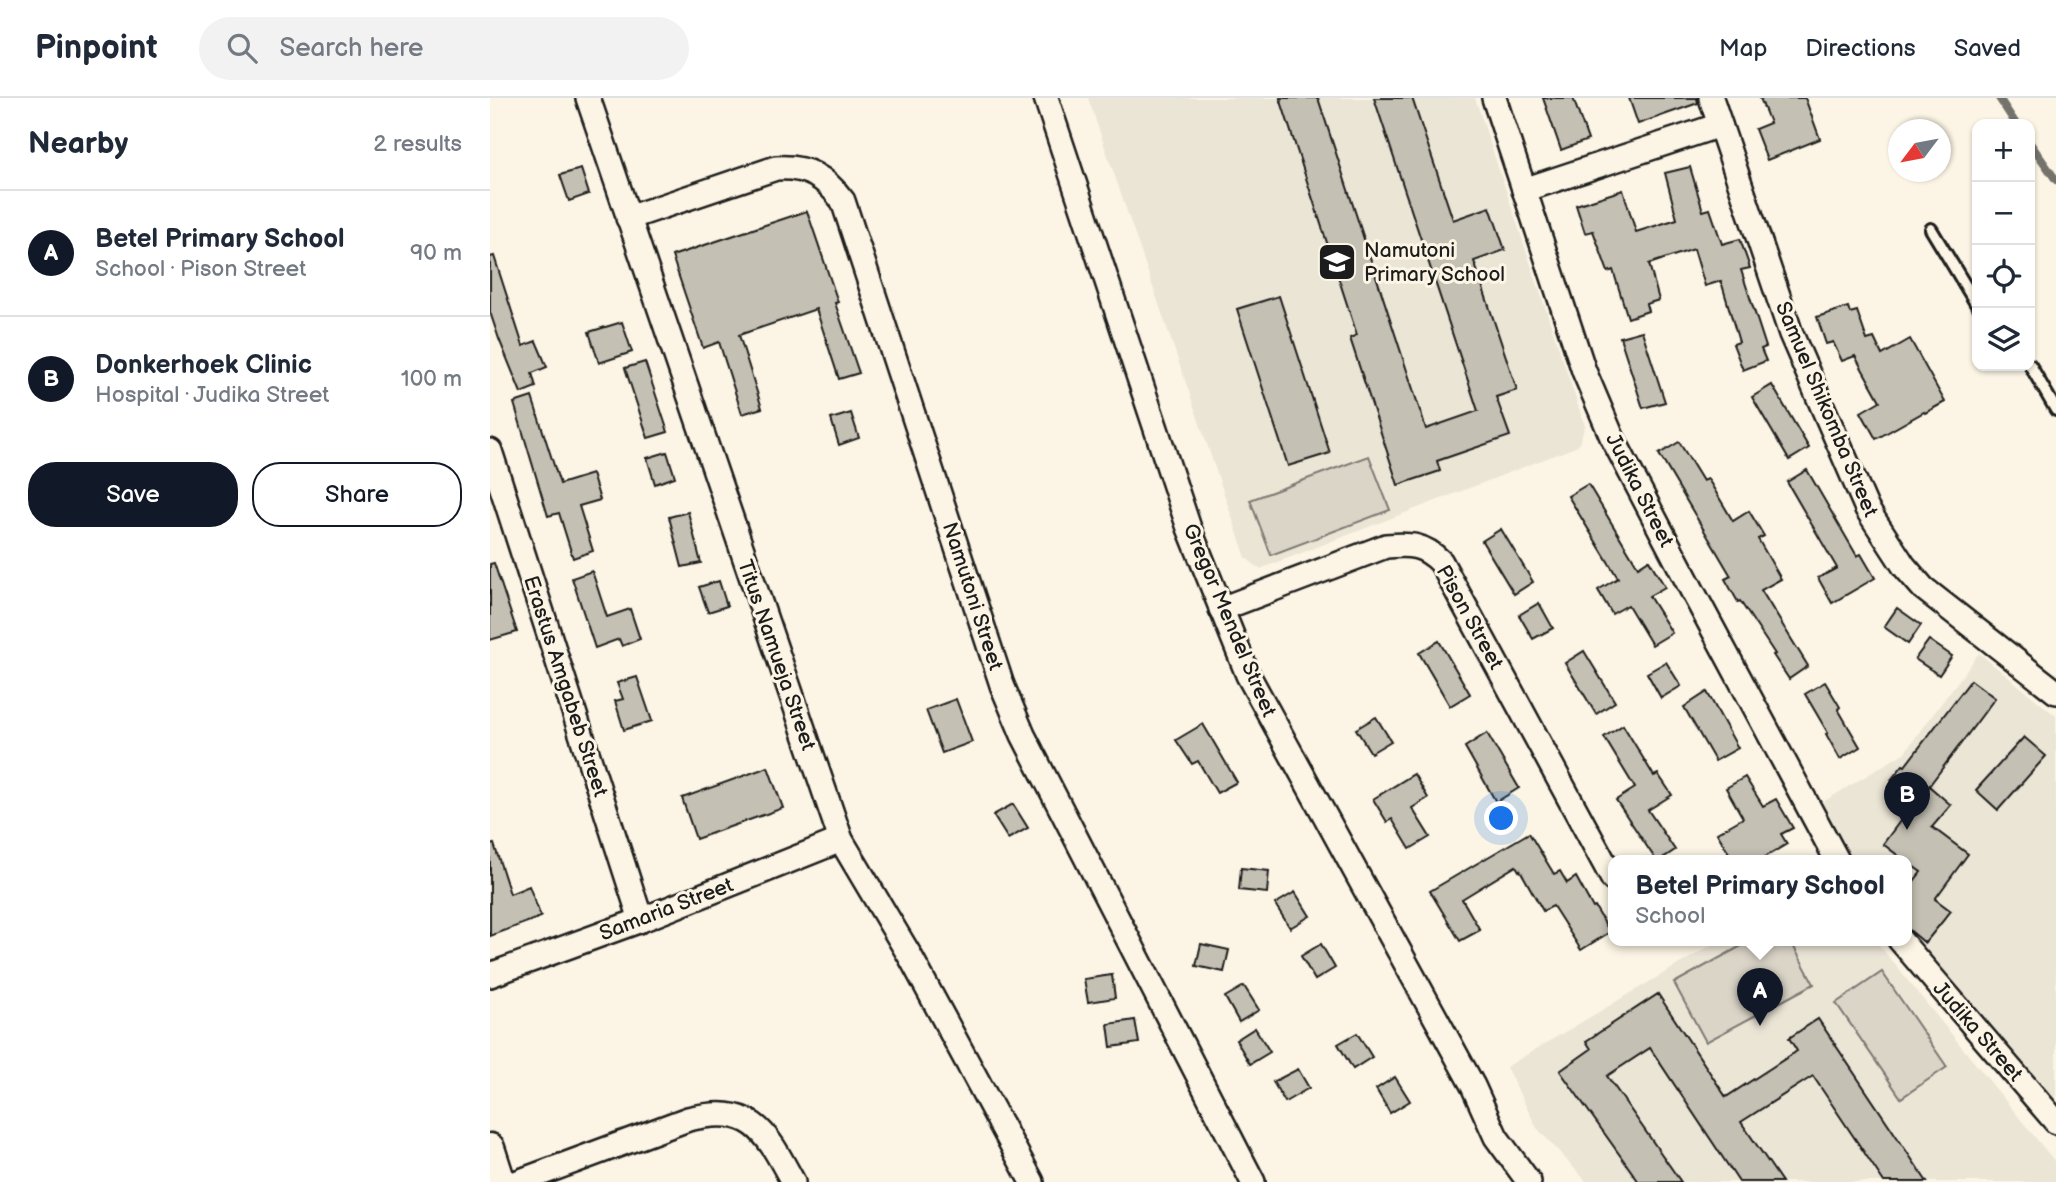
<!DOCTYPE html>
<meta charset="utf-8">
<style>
body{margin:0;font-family:"Balsamiq Sans",sans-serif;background:#f2f2f3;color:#1f2937}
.controls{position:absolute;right:21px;top:21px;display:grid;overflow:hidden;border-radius:14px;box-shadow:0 2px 5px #0004}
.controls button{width:63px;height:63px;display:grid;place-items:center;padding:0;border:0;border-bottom:2px solid #e0e1e3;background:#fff;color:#1f2937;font:35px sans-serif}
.compass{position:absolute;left:1398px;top:21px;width:63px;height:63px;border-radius:50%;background:#fff;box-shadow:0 2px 5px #0004;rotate:238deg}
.you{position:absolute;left:1012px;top:721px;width:24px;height:24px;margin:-18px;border:5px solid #fff;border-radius:50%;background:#1a73e8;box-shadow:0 0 0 10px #1a73e833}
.badge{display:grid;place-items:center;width:46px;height:46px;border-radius:50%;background:#111827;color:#fff;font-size:23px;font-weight:700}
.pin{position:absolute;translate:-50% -58px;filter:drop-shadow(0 2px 4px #0008)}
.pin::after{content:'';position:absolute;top:37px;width:24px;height:21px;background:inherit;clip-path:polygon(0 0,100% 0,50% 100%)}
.popup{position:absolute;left:1118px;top:757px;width:304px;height:91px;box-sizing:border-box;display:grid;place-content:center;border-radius:14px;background:#fff;filter:drop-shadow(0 2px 5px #0005);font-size:23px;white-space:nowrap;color:#747a83}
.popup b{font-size:26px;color:#1f2937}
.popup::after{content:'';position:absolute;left:50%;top:100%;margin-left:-14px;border:14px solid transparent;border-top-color:#fff}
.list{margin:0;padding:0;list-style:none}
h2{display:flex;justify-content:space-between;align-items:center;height:91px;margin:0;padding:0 28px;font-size:30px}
h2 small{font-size:23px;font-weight:400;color:#747a83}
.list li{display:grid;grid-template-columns:46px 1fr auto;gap:21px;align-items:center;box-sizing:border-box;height:126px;padding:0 28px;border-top:2px solid #e0e1e3}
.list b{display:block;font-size:26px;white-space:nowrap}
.list p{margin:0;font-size:23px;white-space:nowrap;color:#747a83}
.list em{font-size:23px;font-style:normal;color:#747a83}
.actions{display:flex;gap:14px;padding:21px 28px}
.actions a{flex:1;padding:16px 0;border:2px solid #111827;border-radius:28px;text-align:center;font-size:24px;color:#111827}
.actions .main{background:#111827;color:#fff}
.icon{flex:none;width:38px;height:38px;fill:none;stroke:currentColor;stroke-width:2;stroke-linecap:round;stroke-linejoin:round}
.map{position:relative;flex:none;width:1566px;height:1084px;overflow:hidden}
header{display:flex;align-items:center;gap:42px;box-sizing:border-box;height:98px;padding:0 35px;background:#fff;border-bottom:2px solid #e0e1e3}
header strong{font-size:33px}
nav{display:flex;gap:38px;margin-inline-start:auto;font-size:24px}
.search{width:490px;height:63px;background:#f2f2f3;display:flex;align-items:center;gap:18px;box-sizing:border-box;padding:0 24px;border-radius:38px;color:#747a83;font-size:26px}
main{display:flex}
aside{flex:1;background:#fff}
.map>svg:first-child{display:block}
</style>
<header>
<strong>Pinpoint</strong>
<div class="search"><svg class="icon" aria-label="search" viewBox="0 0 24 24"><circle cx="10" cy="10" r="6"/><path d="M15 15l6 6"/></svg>Search here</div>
<nav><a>Map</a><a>Directions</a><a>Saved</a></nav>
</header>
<main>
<aside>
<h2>Nearby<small>2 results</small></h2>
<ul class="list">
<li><span class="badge">A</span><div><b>Betel Primary School</b><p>School · Pison Street</p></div><em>90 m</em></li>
<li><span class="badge">B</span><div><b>Donkerhoek Clinic</b><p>Hospital · Judika Street</p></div><em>100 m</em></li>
</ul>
<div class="actions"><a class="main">Save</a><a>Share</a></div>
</aside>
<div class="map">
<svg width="1566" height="1084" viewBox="0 0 1566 1084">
<rect width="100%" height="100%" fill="#fcf5e5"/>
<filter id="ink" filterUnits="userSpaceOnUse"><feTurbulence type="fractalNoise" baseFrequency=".0143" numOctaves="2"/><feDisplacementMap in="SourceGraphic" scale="14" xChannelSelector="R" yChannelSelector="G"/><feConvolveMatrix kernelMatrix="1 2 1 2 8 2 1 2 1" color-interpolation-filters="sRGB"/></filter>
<g filter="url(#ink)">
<g fill="#ebe5d6">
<path d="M 598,0 L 985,0 L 1095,328 L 1088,348 L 770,471 L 756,460 Z"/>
<path d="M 1489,555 L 1566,618 L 1566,1004 L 1438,853 L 1417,836 L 1417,762 L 1358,762 L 1328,707 L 1414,655 Z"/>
<path d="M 1230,842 L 1385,842 L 1566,1065 L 1566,1084 L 1097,1084 L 1047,1030 L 1016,969 Z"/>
</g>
<g fill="#dbd5c8" stroke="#7c7872" stroke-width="2">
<path d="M 879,358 L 900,412 L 781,457 L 760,402 Z"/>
<path d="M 1262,842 L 1300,842 L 1324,886 L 1216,944 L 1184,885 Z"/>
<path d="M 1392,874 L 1457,969 L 1411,1000 L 1346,905 Z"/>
</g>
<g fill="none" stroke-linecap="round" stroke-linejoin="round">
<g stroke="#75726c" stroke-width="8">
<path d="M 1509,0 L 1526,26"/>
<path d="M 1540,45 L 1566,82"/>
</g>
</g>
<g fill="#c4c0b3" stroke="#1c1c1c" stroke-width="2">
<path d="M 790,0 L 828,0 L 936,331 L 988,313 L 884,0 L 922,0 L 963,122 L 1000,109 L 1015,152 L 984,163 L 1027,292 L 1006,299 L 1020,338 L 947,363 L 950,373 L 908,387 L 860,240 L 867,237 Z"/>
<path d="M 1053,0 L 1083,0 L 1098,42 L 1071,52 Z"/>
<path d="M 1139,0 L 1207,0 L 1208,5 L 1148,26 Z"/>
<path d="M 1270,0 L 1315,0 L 1330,41 L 1277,62 L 1265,31 L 1280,25 Z"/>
<path d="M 1200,69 L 1213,113 L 1220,111 L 1232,146 L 1250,141 L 1260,170 L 1251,172 L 1276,249 L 1271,251 L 1276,263 L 1253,272 L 1243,246 L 1249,244 L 1231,183 L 1215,188 L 1204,151 L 1159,166 L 1169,202 L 1156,206 L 1158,213 L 1138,220 L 1123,172 L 1118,174 L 1103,133 L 1095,135 L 1086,107 L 1133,92 L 1146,134 L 1187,121 L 1175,75 Z"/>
<path d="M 91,71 L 99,96 L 79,103 L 70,77 Z"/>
<path d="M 317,113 L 348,204 L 345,205 L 369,275 L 349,281 L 326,211 L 249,237 L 272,310 L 252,316 L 229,244 L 213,250 L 182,158 Z"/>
<path d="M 4,158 L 33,248 L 46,243 L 57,269 L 42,275 L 46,289 L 31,295 L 9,241 L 0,214 L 0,159 Z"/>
<path d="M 789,198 L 840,355 L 798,368 L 747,211 Z"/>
<path d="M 1358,209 L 1360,215 L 1367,213 L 1377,242 L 1384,240 L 1392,257 L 1420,241 L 1455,304 L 1435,315 L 1434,314 L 1386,341 L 1371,314 L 1390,303 L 1365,258 L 1352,263 L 1343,244 L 1336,246 L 1327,219 Z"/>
<path d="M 132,224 L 142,254 L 109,265 L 99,234 Z"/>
<path d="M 1152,233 L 1175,304 L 1153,310 L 1130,239 Z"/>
<path d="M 155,264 L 178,334 L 158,340 L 135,270 Z"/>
<path d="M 1282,287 L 1319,350 L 1299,362 L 1262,299 Z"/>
<path d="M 42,299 L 70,386 L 102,376 L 110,402 L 89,408 L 103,453 L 83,460 L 69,415 L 58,418 L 24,305 Z"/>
<path d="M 361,315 L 369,340 L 349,347 L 341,321 Z"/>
<path d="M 1189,344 L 1213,383 L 1218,381 L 1243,423 L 1259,413 L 1274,438 L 1268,441 L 1291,481 L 1271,492 L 1318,568 L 1299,581 L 1283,557 L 1285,556 L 1250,503 L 1248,504 L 1235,481 L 1241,478 L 1169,356 Z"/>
<path d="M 177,354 L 185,379 L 165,386 L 157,360 Z"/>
<path d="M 1317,372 L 1367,458 L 1371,456 L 1385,480 L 1342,505 L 1328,480 L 1347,470 L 1297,384 Z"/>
<path d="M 1098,386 L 1148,469 L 1159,462 L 1175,489 L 1159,498 L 1182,535 L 1162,547 L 1138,507 L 1122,516 L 1108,492 L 1128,480 L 1078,398 Z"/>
<path d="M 198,414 L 211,465 L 192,469 L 179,419 Z"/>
<path d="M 1011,431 L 1043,484 L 1024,496 L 992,443 Z"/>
<path d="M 4,465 L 27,534 L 0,542 L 0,466 Z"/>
<path d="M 102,473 L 117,519 L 140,511 L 150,541 L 132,548 L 129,541 L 105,550 L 82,480 Z"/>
<path d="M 229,483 L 237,508 L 218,514 L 209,489 Z"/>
<path d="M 1049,505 L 1063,530 L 1043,541 L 1029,517 Z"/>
<path d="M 1407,510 L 1431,527 L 1418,546 L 1394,529 Z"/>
<path d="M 1439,542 L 1462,558 L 1449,577 L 1425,561 Z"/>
<path d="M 949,543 L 980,596 L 960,608 L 929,555 Z"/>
<path d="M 1094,553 L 1125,604 L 1106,616 L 1075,565 Z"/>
<path d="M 1176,564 L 1191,588 L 1171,600 L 1157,575 Z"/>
<path d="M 147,579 L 162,623 L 134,632 L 125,603 L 133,601 L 127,585 Z"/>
<path d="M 1481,582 L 1505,600 L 1439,688 L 1461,707 L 1442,729 L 1478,756 L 1445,801 L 1461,813 L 1435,845 L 1417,830 L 1417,792 L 1431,774 L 1417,764 L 1417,762 L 1414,762 L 1393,746 L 1425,703 L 1401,682 L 1413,667 L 1415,668 Z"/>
<path d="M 1335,584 L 1350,609 L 1348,611 L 1370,649 L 1350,661 L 1336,636 L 1338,635 L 1315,596 Z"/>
<path d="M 1217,594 L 1248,650 L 1225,663 L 1194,609 Z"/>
<path d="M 466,601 L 482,644 L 452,655 L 436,612 Z"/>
<path d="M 886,619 L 901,643 L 881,655 L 866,631 Z"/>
<path d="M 713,626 L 747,684 L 727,695 L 708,663 L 702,666 L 686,642 Z"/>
<path d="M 1133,627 L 1164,678 L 1168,676 L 1182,697 L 1158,712 L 1185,752 L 1170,762 L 1166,762 L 1126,702 L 1145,690 L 1114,639 Z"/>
<path d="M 997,635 L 1029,690 L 1006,704 L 975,649 Z"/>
<path d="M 1534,639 L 1556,658 L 1508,712 L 1486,692 Z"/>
<path d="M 278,669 L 293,710 L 206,741 L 192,700 Z"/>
<path d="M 924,676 L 938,700 L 922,710 L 940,739 L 920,751 L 902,721 L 897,724 L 883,701 Z"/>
<path d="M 1255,679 L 1273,708 L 1286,701 L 1303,730 L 1291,736 L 1297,746 L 1270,762 L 1243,762 L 1227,735 L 1253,720 L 1236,690 Z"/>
<path d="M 523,706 L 538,730 L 518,741 L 503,717 Z"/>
<path d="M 1039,735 L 1064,776 L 1070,773 L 1077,785 L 1086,779 L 1103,810 L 1105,809 L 1120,834 L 1091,852 L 1063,808 L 1053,813 L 1030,772 L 1029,773 L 1026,768 L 972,801 L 990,832 L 970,843 L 940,793 Z"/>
<path d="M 4,746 L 20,796 L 39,788 L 51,819 L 0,838 L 0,747 Z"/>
<path d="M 751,770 L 779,773 L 777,795 L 749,792 Z"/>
<path d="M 805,794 L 820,818 L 800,830 L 785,806 Z"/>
<path d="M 711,846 L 739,852 L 734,874 L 706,868 Z"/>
<path d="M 831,846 L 845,870 L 825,882 L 811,858 Z"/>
<path d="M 622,877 L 625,900 L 598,904 L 594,881 Z"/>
<path d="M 754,888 L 769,912 L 749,924 L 735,899 Z"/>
<path d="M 1168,896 L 1236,999 L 1307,953 L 1299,940 L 1328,921 L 1437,1084 L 1394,1084 L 1323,978 L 1251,1024 L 1292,1084 L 1249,1084 L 1160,950 L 1117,978 L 1191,1084 L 1149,1084 L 1070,973 L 1101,951 L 1096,943 Z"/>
<path d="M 645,922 L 649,945 L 621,949 L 618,926 Z"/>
<path d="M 765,930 L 780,954 L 760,966 L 746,942 Z"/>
<path d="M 867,935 L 882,959 L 863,971 L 848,946 Z"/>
<path d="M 808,971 L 819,990 L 795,1004 L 783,984 Z"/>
<path d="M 905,979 L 920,1003 L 900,1015 L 886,991 Z"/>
</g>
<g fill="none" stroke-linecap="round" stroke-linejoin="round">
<g stroke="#1c1c1c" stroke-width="16">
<g id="service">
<path d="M 1441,131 L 1487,207"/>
<path d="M 1540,267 L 1566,312"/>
</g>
</g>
<g stroke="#1c1c1c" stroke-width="28">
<g id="minor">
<path d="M 98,0 L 351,742 L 420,858 L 542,1084"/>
<path d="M 556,0 L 699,430 L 758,577 L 983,988 L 1006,1039 L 1039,1084"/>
<path d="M 1004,0 L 1094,273 L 1122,339 L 1203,494 L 1347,762"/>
<path d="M 1221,0 L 1301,236 L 1377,411 L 1414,468 L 1433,490 L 1566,594"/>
<path d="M 1034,92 L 1230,27"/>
<path d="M 138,120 L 286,70 C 317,68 335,79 353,103 L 512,587 L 533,637 L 763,1084"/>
<path d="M 0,353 L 151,822"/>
<path d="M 731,511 L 896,448 C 920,446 933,446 951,464 L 1123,781"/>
<path d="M 1410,842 L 1566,1024"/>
<path d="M 0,877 L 151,822 L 351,742"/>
<path d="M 28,1084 L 198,1021 C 263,1006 275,1032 303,1084"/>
</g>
</g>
<g stroke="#1c1c1c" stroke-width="33">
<path id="tertiary" d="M 0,1050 L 11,1084"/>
</g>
<use href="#service" stroke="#fcf5e5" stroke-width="10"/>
<use href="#minor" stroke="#fcf5e5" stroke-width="23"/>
<use href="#tertiary" stroke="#fcf5e5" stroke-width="28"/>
</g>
</g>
<defs>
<g id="school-square" transform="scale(2.0125)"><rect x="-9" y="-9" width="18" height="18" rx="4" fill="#1c1c1c" stroke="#fcf5e5"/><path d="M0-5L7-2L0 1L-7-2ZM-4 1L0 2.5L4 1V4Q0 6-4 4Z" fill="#fff"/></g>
</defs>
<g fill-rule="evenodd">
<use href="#school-square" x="847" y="164"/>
</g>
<g text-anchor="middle" stroke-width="6" stroke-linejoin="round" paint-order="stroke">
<g font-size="21" fill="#1c1c1c" stroke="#fcf5e5" text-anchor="start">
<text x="874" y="159">Namutoni<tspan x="874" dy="24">Primary School</tspan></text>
</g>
<g font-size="21" fill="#1c1c1c" stroke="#fcf5e5">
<text transform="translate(1337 311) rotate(67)" y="7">Samuel Shikomba Street</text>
<text transform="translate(1150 392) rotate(63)" y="7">Judika Street</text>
<text transform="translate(483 498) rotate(72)" y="7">Namutoni Street</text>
<text transform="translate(980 519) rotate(61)" y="7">Pison Street</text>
<text transform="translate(740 522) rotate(67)" y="7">Gregor Mendel Street</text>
<text transform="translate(287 557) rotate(71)" y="7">Titus Namueja Street</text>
<text transform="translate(76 588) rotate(72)" y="7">Erastus Amgabeb Street</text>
<text transform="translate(176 811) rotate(-21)" y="7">Samaria Street</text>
<text transform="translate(1488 933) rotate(49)" y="7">Judika Street</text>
</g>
</g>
</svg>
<div class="controls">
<button>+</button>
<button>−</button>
<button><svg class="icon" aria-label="locate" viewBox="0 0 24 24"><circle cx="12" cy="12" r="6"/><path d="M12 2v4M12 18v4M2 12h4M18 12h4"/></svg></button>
<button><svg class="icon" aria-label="layers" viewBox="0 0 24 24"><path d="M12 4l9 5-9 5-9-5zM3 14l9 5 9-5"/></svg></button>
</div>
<svg class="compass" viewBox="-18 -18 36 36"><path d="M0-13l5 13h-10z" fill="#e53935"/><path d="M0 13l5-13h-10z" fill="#747a83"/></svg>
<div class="you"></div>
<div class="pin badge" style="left:1270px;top:928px">A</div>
<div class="popup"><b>Betel Primary School</b>School</div>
<div class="pin badge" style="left:1417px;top:732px">B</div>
</div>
</main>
